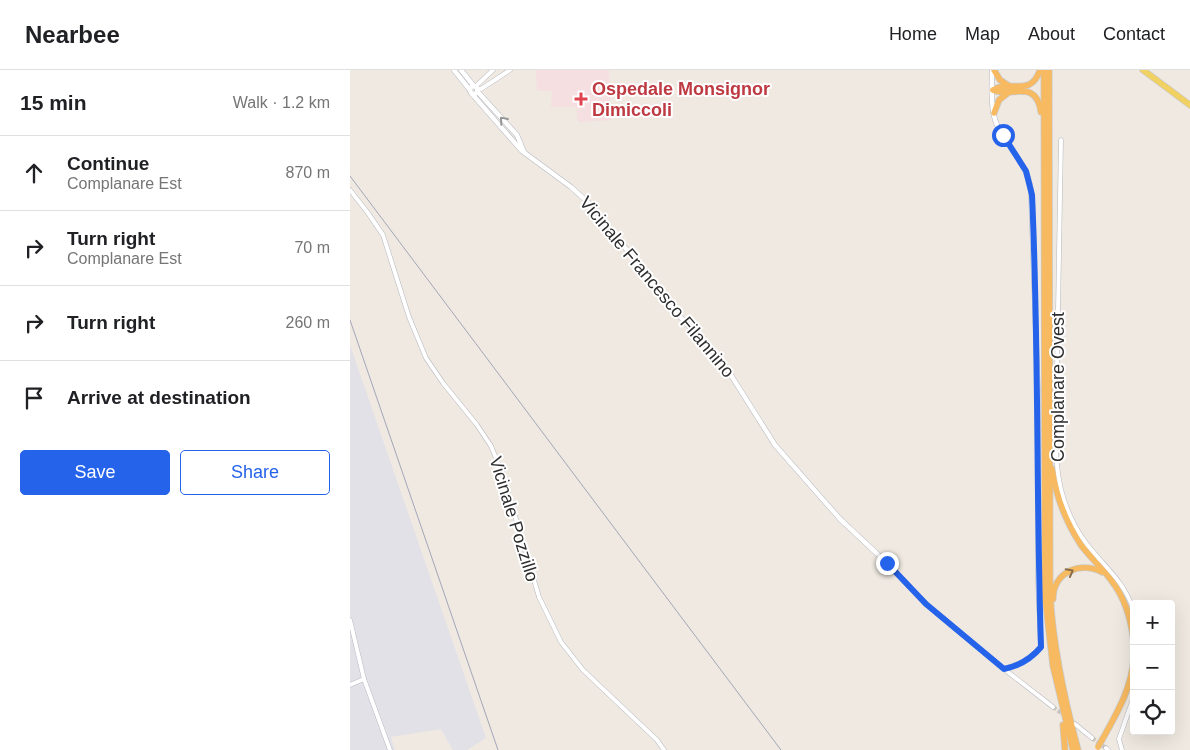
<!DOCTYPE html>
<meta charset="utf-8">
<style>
body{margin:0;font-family:Arial,sans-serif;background:#f2f2f2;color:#202124}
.controls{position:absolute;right:15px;bottom:15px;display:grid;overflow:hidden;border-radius:5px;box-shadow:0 5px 20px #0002}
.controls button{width:45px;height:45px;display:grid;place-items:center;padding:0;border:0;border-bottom:1px solid #e0e0e0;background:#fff;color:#202124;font:25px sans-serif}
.stop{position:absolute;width:15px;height:15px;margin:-11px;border:4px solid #2563eb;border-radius:50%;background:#fff}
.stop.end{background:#2563eb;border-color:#fff;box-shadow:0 1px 5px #0008}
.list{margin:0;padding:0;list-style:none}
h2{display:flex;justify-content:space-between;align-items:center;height:65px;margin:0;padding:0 20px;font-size:21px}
h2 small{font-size:16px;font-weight:400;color:#757577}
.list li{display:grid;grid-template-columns:32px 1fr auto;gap:15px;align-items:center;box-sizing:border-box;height:75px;padding:0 20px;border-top:1px solid #e0e0e0}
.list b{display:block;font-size:19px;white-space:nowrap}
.list p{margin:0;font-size:16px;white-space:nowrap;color:#757577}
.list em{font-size:16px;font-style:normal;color:#757577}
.actions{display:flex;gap:10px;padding:15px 20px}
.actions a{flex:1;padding:11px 0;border:1px solid #2563eb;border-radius:5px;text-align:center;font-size:18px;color:#2563eb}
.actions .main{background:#2563eb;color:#fff}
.icon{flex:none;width:28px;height:28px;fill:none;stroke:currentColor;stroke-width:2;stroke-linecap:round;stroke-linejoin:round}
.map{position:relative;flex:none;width:840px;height:680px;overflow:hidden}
header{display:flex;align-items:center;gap:30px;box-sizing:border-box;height:70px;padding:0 25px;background:#fff;border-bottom:1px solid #e0e0e0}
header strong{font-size:24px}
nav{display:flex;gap:28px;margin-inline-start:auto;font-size:18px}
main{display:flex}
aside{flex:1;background:#fff}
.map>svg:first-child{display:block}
</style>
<header>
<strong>Nearbee</strong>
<nav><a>Home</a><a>Map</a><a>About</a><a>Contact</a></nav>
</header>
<main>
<aside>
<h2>15 min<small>Walk · 1.2 km</small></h2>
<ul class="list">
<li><svg class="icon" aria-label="ahead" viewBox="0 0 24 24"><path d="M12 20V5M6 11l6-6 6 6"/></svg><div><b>Continue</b><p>Complanare Est</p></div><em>870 m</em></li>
<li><svg class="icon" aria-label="right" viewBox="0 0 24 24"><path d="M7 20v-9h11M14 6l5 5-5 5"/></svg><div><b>Turn right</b><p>Complanare Est</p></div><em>70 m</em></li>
<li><svg class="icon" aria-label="right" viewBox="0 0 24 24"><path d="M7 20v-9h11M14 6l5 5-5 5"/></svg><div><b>Turn right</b></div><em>260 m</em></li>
<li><svg class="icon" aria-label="arrive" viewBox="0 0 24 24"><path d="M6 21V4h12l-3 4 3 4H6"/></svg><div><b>Arrive at destination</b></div></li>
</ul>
<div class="actions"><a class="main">Save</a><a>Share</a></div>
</aside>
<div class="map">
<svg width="840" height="680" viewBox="0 0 840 680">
<rect width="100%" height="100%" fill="#efe9e1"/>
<path fill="#e3e1e8" d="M 0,275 L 136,668 L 117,680 L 103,680 L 91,659 L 41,667 L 45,680 L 0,680 Z"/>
<path fill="#f5dfe0" d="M 186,0 L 259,0 L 261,50 L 228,52 L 226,37 L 201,37 L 202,21 L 187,21 Z"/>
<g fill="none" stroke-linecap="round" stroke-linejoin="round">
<g stroke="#c8c4bd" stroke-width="4" stroke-dasharray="4 2" stroke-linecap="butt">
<path d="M 703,637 L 715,646"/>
<path d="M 742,668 L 756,678"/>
</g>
<g stroke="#b4b7c1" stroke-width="5">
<g id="minor">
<path d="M 125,17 L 143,0"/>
<path d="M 127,20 L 131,19 L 160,0"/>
<path d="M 711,70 C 710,146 708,222 707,298 C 706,338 701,391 714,430 C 719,445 727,461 736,473 C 755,498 773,509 784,541"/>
<path d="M 0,120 L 18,143 L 33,165 L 59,247 L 76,288 L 93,313 L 127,355 L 141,376 L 153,405 L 189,527 L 211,572 L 233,600 L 307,670 L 314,680"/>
<path d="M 0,550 L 14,609 L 40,680"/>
<path d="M 654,599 L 703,637"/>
<path d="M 0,615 L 14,609"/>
<path d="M 725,654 L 742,668"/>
<path d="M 756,678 L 758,680"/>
<path d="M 772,680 L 769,669 L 784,626"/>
</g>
</g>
<g stroke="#b4b7c1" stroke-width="5.5">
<g id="tertiary">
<path d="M 104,0 L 120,20"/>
<path d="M 111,0 L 124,16"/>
<circle cx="124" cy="20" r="4"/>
<path d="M 127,21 L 167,65 L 174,82"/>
<path d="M 122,24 L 172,81 L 221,117 L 242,136 L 289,195 L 316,232 L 372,291 L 425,375 L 490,449 L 537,493 L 576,534 L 654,599 C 669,595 681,589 691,577 L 688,506 L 688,326 L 681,120 C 677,94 658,78 647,55 C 640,39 642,17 642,0"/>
</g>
</g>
<g stroke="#c9c9c9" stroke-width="7">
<path id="primary" d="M 793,0 L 840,35"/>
</g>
<g stroke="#c9c9c9" stroke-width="7">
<g id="trunk">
<path d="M 644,0 L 650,10 L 659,16"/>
<path d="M 694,0 L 695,526 L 703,596 L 723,680"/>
<path d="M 699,0 L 700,524 C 703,578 714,628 728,680"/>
<path d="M 643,20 C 661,28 686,8 691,42"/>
<path d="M 643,20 C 659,9 681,28 690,0"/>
<path d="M 644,43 L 649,30 L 659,22"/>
<path d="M 702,399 C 706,426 716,452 731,475 C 740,487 752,498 761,510 C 776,529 782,552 784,575"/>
<path d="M 703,529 C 703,502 730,491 752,502"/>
<path d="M 713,655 L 715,680"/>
<path d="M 752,670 C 767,643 782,618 784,587"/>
</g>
</g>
<use href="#minor" stroke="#fff" stroke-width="4"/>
<use href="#tertiary" stroke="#fff" stroke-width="4.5"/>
<use href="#primary" stroke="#f2d163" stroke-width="5.5"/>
<use href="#trunk" stroke="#f8ba60" stroke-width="5.5"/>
<g stroke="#a3a6b8" stroke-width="1">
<path d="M 0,106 L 431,680"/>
<path d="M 0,250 L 148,680"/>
</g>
<g stroke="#c9c9c9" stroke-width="7" stroke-linecap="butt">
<path id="trunk-bridge" d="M 748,677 L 752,670"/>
</g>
<use href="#trunk-bridge" stroke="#f8ba60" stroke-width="5.5"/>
</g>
<defs><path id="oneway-chevron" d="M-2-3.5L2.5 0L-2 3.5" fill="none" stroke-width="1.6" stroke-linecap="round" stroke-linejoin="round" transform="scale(1.25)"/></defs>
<use stroke="#969696" href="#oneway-chevron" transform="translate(153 50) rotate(-131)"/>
<use stroke="#896d44" href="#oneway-chevron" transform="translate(720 502) rotate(-28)"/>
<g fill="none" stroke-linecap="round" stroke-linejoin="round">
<path stroke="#2563eb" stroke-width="6" d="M 537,493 L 576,534 L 654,599 C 669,596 681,589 691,577 C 686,427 689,276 682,125 L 676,101 L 653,65"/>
</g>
<path fill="#e0444e" stroke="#fff" stroke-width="2" d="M228.5 21.5h5v5h5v5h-5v5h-5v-5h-5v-5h5z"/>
<g text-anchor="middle" stroke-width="4" stroke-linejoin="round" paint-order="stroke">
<g font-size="18" font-weight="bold" fill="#be3a42" stroke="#fff" text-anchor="start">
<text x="242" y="25">Ospedale Monsignor<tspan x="242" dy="21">Dimiccoli</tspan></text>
</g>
<g font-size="18" fill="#2e2e2e" stroke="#fff">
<text transform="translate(307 217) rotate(50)" y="6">Vicinale Francesco Filannino</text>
<text transform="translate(708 317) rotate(-90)" y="6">Complanare Ovest</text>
<text transform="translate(164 449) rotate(73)" y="6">Vicinale Pozzillo</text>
</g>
</g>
</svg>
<div class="controls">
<button>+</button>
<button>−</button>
<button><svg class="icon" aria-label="locate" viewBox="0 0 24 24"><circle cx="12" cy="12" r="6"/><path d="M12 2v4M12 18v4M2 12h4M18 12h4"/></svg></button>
</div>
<div class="stop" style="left:653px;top:65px"></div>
<div class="stop end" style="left:537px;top:493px"></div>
</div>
</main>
